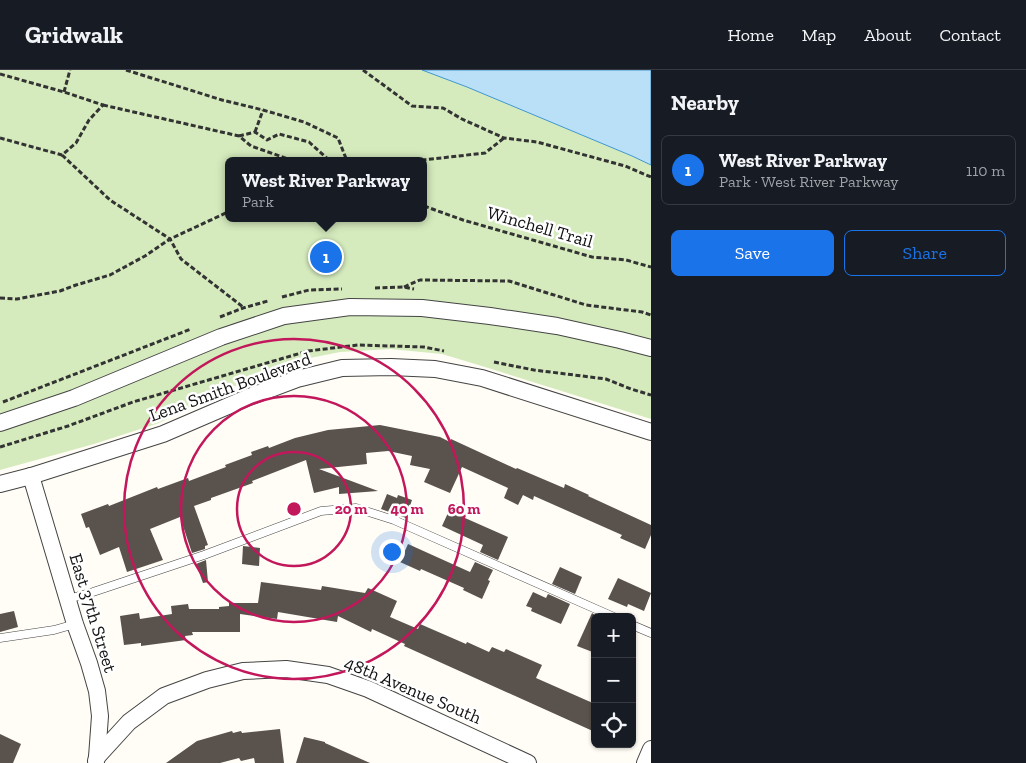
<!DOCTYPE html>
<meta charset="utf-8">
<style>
body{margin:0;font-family:"Zilla Slab",serif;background:#242831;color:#f1f3f6}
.controls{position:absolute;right:15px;bottom:15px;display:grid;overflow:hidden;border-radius:8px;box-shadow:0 1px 4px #0004}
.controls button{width:45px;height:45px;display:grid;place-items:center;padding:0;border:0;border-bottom:1px solid #363941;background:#171b24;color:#f1f3f6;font:25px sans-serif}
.you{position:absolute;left:391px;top:481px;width:18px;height:18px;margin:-12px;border:4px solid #fff;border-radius:50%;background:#1a73e8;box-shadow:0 0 0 8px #1a73e833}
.badge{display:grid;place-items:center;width:32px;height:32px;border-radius:50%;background:#1a73e8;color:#fff;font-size:16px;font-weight:700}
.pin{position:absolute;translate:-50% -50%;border:2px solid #fff;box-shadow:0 1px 5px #0006}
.popup{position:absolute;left:225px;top:87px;width:202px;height:65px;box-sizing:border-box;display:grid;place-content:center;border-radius:8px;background:#171b24;filter:drop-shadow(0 1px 4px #0005);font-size:16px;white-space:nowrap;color:#9ea1a6}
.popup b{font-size:19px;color:#f1f3f6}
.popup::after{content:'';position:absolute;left:50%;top:100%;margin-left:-10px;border:10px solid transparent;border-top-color:#171b24}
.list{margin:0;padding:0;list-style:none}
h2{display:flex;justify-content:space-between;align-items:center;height:65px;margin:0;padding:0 20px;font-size:21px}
h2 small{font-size:16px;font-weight:400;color:#9ea1a6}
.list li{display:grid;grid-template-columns:32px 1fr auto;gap:15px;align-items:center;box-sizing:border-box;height:70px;margin:0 10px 10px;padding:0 10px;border:1px solid #363941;border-radius:8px}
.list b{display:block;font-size:19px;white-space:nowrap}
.list p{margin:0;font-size:16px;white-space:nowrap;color:#9ea1a6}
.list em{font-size:16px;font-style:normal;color:#9ea1a6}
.actions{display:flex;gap:10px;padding:15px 20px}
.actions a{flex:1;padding:11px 0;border:1px solid #1a73e8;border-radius:8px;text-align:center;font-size:18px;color:#1a73e8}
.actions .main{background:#1a73e8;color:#fff}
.icon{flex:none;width:28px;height:28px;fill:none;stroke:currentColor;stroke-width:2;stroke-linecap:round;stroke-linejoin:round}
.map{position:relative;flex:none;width:651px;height:693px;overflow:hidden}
header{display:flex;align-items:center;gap:30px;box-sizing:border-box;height:70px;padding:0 25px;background:#171b24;border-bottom:1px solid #363941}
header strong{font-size:24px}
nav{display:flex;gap:28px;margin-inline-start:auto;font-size:18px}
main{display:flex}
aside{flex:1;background:#171b24}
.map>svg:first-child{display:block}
</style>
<header>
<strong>Gridwalk</strong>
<nav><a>Home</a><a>Map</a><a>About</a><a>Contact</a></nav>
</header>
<main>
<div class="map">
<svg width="651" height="693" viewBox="0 0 651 693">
<rect width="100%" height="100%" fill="#fffdf5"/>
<path fill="#d5ebbd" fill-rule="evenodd" d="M 0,0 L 422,0 L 467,17 L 632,86 L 651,95 L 651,349 L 485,297 L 442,284 L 390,279 L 340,282 L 290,292 L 243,312 L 159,353 L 94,374 L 0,400 ZM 228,91 L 424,91 L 424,148 L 228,148 Z"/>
<path fill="#b9e0f7" stroke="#3f96cf" d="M 422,0 L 651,0 L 651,95 L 632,86 L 467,17 Z"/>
<g fill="#5a524d">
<path d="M 380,355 L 440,367 L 450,372 L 451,369 L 516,399 L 517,398 L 564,418 L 565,414 L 589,425 L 588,426 L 651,455 L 651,465 L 645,479 L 620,468 L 622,465 L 534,426 L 533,430 L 523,425 L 518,435 L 504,428 L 508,418 L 462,397 L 450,423 L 424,412 L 430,399 L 410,395 L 412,386 L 388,381 L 366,383 L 367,394 L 319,399 L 378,421 L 339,424 L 339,417 L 314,423 L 306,390 L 252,411 L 253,413 L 211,428 L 211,430 L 194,436 L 208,475 L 205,476 L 205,479 L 192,483 L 180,447 L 150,459 L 163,490 L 127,502 L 119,477 L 100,485 L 89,457 L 86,458 L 81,444 L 108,434 L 109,436 L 157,417 L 158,419 L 188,408 L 189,411 L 226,397 L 225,395 L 252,385 L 251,382 L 268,376 L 269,378 L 295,368 L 328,360 Z"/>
<path d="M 387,424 L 397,428 L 398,425 L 412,430 L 406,448 L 381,439 Z"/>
<path d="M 453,432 L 469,439 L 465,448 L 508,467 L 498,490 L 480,482 L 483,475 L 442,456 Z"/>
<path d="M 408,474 L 470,502 L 475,492 L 493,500 L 488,510 L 490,511 L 482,529 L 463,520 L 464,518 L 421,499 L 420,501 L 400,492 Z"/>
<path d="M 243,476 L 260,478 L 259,496 L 242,494 Z"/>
<path d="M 206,490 L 208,512 L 203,513 L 196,494 Z"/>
<path d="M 560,497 L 582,507 L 575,524 L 552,514 Z"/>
<path d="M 618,508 L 651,523 L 644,541 L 628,534 L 627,537 L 608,529 Z"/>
<path d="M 261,512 L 321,520 L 322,516 L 365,523 L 368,518 L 397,531 L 390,547 L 418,559 L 420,554 L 466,574 L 467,572 L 489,582 L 492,577 L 504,582 L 506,579 L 542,595 L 536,608 L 595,634 L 595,662 L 404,576 L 405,574 L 372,559 L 371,562 L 338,546 L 337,552 L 278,542 L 277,549 L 240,544 L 240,562 L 192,562 L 193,565 L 185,566 L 186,570 L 141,576 L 141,573 L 124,575 L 120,546 L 139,543 L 140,549 L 172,544 L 171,536 L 188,534 L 189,539 L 219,539 L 219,537 L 229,536 L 229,533 L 258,533 Z"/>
<path d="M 533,522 L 546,528 L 548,524 L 570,534 L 561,554 L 531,541 L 532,538 L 526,536 Z"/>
<path d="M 14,541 L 18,557 L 0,562 L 0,544 Z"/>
<path d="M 592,543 L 595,545 L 595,583 L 577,576 Z"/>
<path d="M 280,659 L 284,693 L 255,693 L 254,688 L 241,691 L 239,688 L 220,693 L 166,693 L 197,671 L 232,661 L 233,663 L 241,661 L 242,663 Z"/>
<path d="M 0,664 L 21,674 L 13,693 L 0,693 Z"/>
<path d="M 304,667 L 325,672 L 325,673 L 370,693 L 296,693 Z"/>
</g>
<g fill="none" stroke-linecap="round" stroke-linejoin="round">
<g stroke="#444" stroke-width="9">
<g id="lane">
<path d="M 68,529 L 93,522 L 204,485 L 321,441 L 356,438 L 394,450 L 614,547"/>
<path d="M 632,555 L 651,563"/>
<path d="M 0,568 L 54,560 L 75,554"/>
</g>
</g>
<g stroke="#444" stroke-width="18">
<g id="street">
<path d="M 0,353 L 74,328 L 221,267 L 284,246 L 350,237 L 422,238 L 490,246 L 557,256 L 620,270 L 651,278"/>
<path d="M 31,406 L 75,554 L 89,593 L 97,621 L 100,646 L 97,687 L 96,691"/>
<path d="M 0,414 L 31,406 L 163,364 L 249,327 L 297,309 L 342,298 L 391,297 L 435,299 L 482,308 L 651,362"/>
<path d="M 97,687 L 129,652 L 164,626 L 207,610 L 243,601 L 286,599 L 328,605 L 368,619 L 528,693"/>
<path d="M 645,693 L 651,679"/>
</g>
</g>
<g stroke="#333" stroke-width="3" stroke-dasharray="5 2.5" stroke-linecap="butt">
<path d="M 126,0 L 222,30 L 263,40 L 304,52 L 338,68 L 347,91"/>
<path d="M 363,0 L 412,36 L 443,38 L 462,49 L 504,68 L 537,72 L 625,96 L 651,107"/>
<path d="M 0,4 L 64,22 L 103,35 L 89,50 L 76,73 L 62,85 L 0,68"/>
<path d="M 64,22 L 70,0"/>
<path d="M 103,35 L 239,66 L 251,76 L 294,91"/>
<path d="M 255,62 L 263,40"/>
<path d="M 239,66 L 255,62 L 267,70 L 279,64 L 309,72 L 330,91"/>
<path d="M 62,85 L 110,130 L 170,169 L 181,189 L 243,237"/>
<path d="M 414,91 L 485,83 L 504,68"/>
<path d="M 424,136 L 463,150 L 592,187 L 626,190 L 651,197"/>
<path d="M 404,217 L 420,210 L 509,211 L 586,235 L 642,242 L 651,245"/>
<path d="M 375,218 L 404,217 L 414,219"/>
<path d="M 282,227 L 309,220 L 342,219"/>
<path d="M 0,228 L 17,229 L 60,221 L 76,215 L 110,205 L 145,186 L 170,169 L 228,142"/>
<path d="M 220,247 L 243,238 L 268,231"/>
<path d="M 494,292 L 534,300 L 606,309 L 631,319 L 651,325"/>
<path d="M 3,332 L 191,259"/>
<path d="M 0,377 L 68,356 L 133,332 L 308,281 L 358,275 L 424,277 L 444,281"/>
</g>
<use href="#lane" stroke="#fff" stroke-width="8"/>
<use href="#street" stroke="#fff" stroke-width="16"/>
</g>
<g fill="none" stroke="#c2185b" stroke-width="2.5">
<circle cx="294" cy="439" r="57"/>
<circle cx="294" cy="439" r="113"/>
<circle cx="294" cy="439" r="170"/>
</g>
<g text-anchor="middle" stroke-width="5" stroke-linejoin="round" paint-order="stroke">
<g font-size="18" fill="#111" stroke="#fff">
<text transform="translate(540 157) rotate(16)" y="6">Winchell Trail</text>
<text transform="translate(230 317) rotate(-20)" y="6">Lena Smith Boulevard</text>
<text transform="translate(93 543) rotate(73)" y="6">East 37th Street</text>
<text transform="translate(413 620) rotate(23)" y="6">48th Avenue South</text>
</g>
</g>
<circle cx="294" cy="439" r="8" fill="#c2185b" stroke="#fff" stroke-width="2.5"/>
<g font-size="15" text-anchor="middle" font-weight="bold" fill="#c2185b" stroke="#fff" stroke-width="5" stroke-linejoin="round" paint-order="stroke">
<text x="351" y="444">20 m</text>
<text x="407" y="444">40 m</text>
<text x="464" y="444">60 m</text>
</g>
</svg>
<div class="controls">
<button>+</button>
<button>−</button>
<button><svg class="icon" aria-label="locate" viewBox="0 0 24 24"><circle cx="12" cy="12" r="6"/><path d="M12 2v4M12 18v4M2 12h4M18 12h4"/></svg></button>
</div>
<div class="you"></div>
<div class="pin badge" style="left:326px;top:187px">1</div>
<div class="popup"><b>West River Parkway</b>Park</div>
</div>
<aside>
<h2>Nearby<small></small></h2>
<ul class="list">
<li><span class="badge">1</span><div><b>West River Parkway</b><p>Park · West River Parkway</p></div><em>110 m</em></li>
</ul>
<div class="actions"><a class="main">Save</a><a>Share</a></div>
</aside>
</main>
